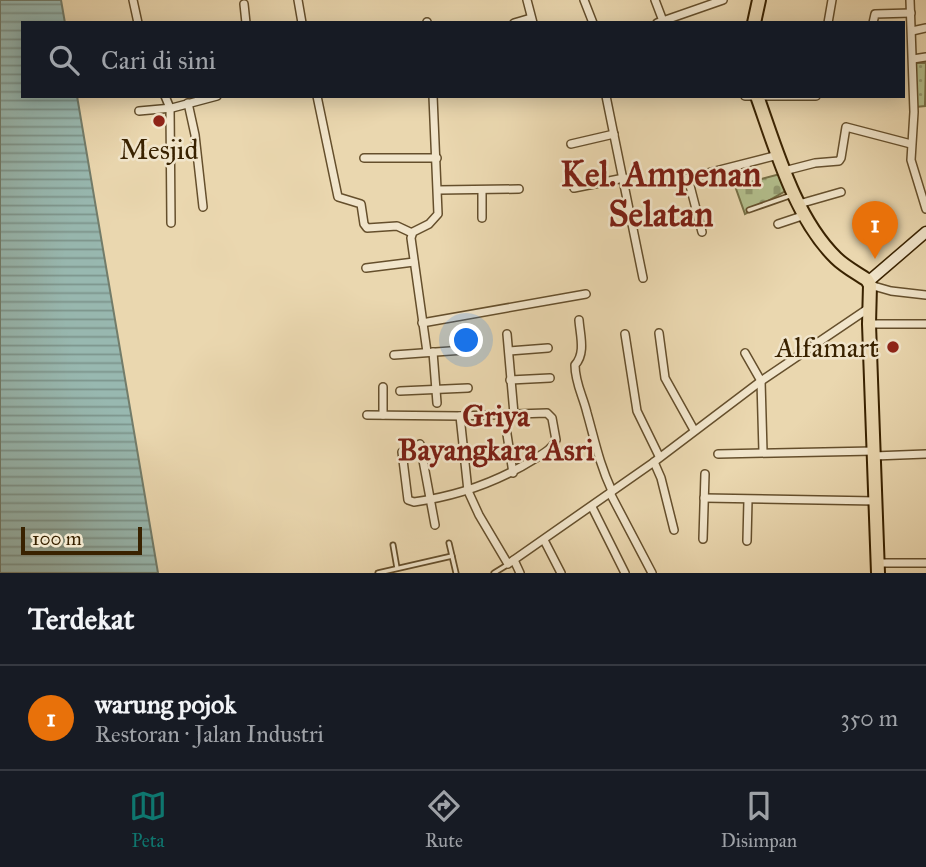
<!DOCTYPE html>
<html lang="id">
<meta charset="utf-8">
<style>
body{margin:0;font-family:"IM FELL Great Primer",serif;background:#242831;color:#f1f3f6}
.scale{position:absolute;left:21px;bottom:18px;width:121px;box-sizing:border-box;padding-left:7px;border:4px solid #392200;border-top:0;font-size:19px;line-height:24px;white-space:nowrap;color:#392200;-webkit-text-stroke:5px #f1e5cb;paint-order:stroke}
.you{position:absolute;left:467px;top:341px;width:24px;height:24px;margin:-18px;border:5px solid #fff;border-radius:50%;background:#1a73e8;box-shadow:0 0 0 10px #1a73e833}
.badge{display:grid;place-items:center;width:46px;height:46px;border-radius:50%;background:#0f766e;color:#fff;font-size:23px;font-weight:700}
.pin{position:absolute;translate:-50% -58px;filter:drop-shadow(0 2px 4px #0008)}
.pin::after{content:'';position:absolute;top:37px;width:24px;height:21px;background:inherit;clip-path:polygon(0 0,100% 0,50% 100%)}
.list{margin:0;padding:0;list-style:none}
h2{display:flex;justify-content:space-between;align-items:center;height:91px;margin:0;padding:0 28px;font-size:30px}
h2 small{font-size:23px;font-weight:400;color:#9ea1a6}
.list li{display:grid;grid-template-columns:46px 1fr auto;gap:21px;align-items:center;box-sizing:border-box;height:105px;padding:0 28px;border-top:2px solid #363941}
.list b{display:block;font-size:26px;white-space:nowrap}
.list p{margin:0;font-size:23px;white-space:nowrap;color:#9ea1a6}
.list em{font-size:23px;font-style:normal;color:#9ea1a6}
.icon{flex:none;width:38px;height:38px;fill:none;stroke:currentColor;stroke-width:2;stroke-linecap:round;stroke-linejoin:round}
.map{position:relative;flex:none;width:926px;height:573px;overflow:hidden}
.search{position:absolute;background:#171b24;box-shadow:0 4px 18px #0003;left:21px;right:21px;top:21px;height:77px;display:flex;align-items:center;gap:18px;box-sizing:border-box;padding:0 24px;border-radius:0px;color:#9ea1a6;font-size:26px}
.sheet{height:196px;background:#171b24}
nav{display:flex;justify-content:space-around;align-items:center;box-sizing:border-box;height:98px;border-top:2px solid #363941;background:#171b24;font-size:19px;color:#9ea1a6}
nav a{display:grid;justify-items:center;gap:4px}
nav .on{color:#0f766e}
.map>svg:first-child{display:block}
</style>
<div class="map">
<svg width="926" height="573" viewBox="0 0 926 573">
<defs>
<pattern id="cemetery-stones" width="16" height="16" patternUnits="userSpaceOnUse" patternTransform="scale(1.75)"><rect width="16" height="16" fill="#b3bf8d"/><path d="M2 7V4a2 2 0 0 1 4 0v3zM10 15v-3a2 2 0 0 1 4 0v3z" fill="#939b71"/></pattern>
<pattern id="park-dots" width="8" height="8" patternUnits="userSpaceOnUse" patternTransform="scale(1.75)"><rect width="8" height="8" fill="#b3bf8d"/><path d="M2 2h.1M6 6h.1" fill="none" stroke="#939b71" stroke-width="1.8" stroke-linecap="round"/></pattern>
<pattern id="water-rules" width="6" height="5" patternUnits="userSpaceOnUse" patternTransform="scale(1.75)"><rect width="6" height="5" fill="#98b8b0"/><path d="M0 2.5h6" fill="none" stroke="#7d958d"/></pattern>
</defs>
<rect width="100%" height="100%" fill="#ead7af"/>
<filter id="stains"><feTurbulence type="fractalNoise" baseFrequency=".00286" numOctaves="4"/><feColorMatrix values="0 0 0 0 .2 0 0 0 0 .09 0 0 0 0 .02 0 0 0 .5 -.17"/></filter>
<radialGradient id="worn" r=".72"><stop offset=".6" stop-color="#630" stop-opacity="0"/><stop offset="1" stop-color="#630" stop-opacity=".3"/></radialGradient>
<path fill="url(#cemetery-stones)" stroke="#767046" stroke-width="2" d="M 784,173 L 789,189 L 745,214 L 735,186 Z"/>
<path fill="url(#park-dots)" stroke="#767046" stroke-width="2" d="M 916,63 L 926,63 L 925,106 L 916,107 Z"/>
<path fill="url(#water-rules)" stroke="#727c6a" stroke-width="2" d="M 0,0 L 61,0 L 65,23 L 23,23 L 23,96 L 77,96 L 158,573 L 0,573 Z"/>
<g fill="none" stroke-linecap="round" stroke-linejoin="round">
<g stroke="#654f2c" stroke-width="7">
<g id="lane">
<path d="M 749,210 L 792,195"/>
<path d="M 449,543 L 456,573"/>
<path d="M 393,545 L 397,568"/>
<path d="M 378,573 L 452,556"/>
<path d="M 494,573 L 507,565"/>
</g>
</g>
<g stroke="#654f2c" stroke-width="10">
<g id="street">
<path d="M 133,0 L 138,23"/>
<path d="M 298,0 L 302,23"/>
<path d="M 527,0 L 533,23"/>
<path d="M 584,0 L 593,23"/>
<path d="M 655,0 L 663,21"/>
<path d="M 910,0 L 914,112 L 911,160 L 926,209"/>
<path d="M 244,4 L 246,23"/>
<path d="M 427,22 L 427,23"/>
<path d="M 514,23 L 531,18"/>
<path d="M 657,23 L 723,0"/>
<path d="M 828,23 L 832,0"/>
<path d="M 873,23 L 875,14 L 911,13"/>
<path d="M 912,31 L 926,28"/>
<path d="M 913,59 L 926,57"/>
<path d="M 165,96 L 170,108 L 171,223"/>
<path d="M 317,96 L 338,197 L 361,204 L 364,224 L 367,228 L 397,226 L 412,233"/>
<path d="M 606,96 L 643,278"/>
<path d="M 745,96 L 816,96"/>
<path d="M 188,103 L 195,135 L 203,207"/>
<path d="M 139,111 L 172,108 L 217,96"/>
<path d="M 571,144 L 614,134"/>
<path d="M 364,158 L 437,158"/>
<path d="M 784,171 L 815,163 L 839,161 L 841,158 L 846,127 L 911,144"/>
<path d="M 574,188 L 624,178"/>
<path d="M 438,190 L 519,189"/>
<path d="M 482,191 L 482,218"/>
<path d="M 799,204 L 841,192"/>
<path d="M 778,224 L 805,215"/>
<path d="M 702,232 L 688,178 L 778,155"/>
<path d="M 366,268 L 414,262"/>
<path d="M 870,285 L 891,291 L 926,295"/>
<path d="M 579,320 C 580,335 586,353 575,365 C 575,383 583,396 587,413 C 595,441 599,463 612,491"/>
<path d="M 422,323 L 586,294"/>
<path d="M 869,324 L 926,324"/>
<path d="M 659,333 L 665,378 L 694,430"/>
<path d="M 507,334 L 514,414"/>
<path d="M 625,334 L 637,411 L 659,456"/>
<path d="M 509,351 L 548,348"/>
<path d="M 427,352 L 411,238 L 413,232 L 429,224 L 438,214 L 433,96"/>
<path d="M 433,352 L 437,403"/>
<path d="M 745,353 L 761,381 L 763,452"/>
<path d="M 394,355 L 464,350"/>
<path d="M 510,380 L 550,378"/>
<path d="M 400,391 L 468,388"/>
<path d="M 367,415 L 460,416 L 547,413 L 552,418 L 556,440 C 552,449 544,453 536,458 C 498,482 458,496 414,502 L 408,500 L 402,452"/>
<path d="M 383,415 L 383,387"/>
<path d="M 504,415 L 513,473"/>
<path d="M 460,416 L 468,491 L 479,515 L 508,564 L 654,462 L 761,381 L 869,308"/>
<path d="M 420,444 L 435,525"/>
<path d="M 718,454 L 874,451"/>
<path d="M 874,456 L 926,454"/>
<path d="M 654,462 L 661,478 L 674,530"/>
<path d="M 610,493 L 652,573"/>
<path d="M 704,498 L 876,501"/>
<path d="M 592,507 L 625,573"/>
<path d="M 703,539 L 705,474"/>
<path d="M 544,540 L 561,573"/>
<path d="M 747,541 L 748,500"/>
<path d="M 514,560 L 520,573"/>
<path d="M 878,563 L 926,563"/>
</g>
</g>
<g stroke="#392200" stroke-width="13">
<path id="secondary" d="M 869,281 L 926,232"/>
</g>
<g stroke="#392200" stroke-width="16">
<g id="highway">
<path d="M 754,23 L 759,0"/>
<path d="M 757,96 C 776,149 795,218 836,258 C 845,267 857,273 867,280 L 870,285 L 869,324 L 878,573"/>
</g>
</g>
<use href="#lane" stroke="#f1e5cb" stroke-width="3.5"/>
<use href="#street" stroke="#f1e5cb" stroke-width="7"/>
<use href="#secondary" stroke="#f1e5cb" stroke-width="10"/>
<use href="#highway" stroke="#ead7af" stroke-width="12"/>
</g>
<g fill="#8f2418" stroke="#f1e5cb" stroke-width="2.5">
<circle cx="159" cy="121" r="7"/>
<circle cx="893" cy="347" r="7"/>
</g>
<g text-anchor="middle" stroke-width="5" stroke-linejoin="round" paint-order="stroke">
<g font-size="28" fill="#392200" stroke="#f1e5cb">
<text x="159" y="159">Mesjid</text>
<text x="879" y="357" text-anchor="end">Alfamart</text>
</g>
<g font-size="30" font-weight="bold" fill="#7a1f14" stroke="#f1e5cb">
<text x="496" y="426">Griya<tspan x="496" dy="34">Bayangkara Asri</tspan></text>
</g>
<g font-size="35" font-weight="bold" fill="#7a1f14" stroke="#f1e5cb">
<text x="661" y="186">Kel. Ampenan<tspan x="661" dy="40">Selatan</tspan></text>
</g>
</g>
<rect width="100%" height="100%" filter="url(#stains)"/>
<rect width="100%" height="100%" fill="url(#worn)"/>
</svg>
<div class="scale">100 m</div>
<div class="you"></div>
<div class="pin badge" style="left:875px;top:259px;background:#e8710a">1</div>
<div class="search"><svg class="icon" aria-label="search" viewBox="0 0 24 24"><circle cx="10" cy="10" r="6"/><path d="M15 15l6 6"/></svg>Cari di sini</div>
</div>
<section class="sheet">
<h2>Terdekat<small></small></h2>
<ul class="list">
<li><span class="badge" style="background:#e8710a">1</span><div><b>warung pojok</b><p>Restoran · Jalan Industri</p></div><em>350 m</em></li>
</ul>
</section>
<nav>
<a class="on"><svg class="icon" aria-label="map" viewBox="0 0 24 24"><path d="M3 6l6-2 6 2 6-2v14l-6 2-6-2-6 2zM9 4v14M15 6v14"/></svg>Peta</a>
<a><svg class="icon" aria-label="directions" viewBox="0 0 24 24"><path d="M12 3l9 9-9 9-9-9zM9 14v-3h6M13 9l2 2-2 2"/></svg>Rute</a>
<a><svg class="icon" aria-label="saved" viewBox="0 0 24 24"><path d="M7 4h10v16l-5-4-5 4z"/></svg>Disimpan</a>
</nav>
